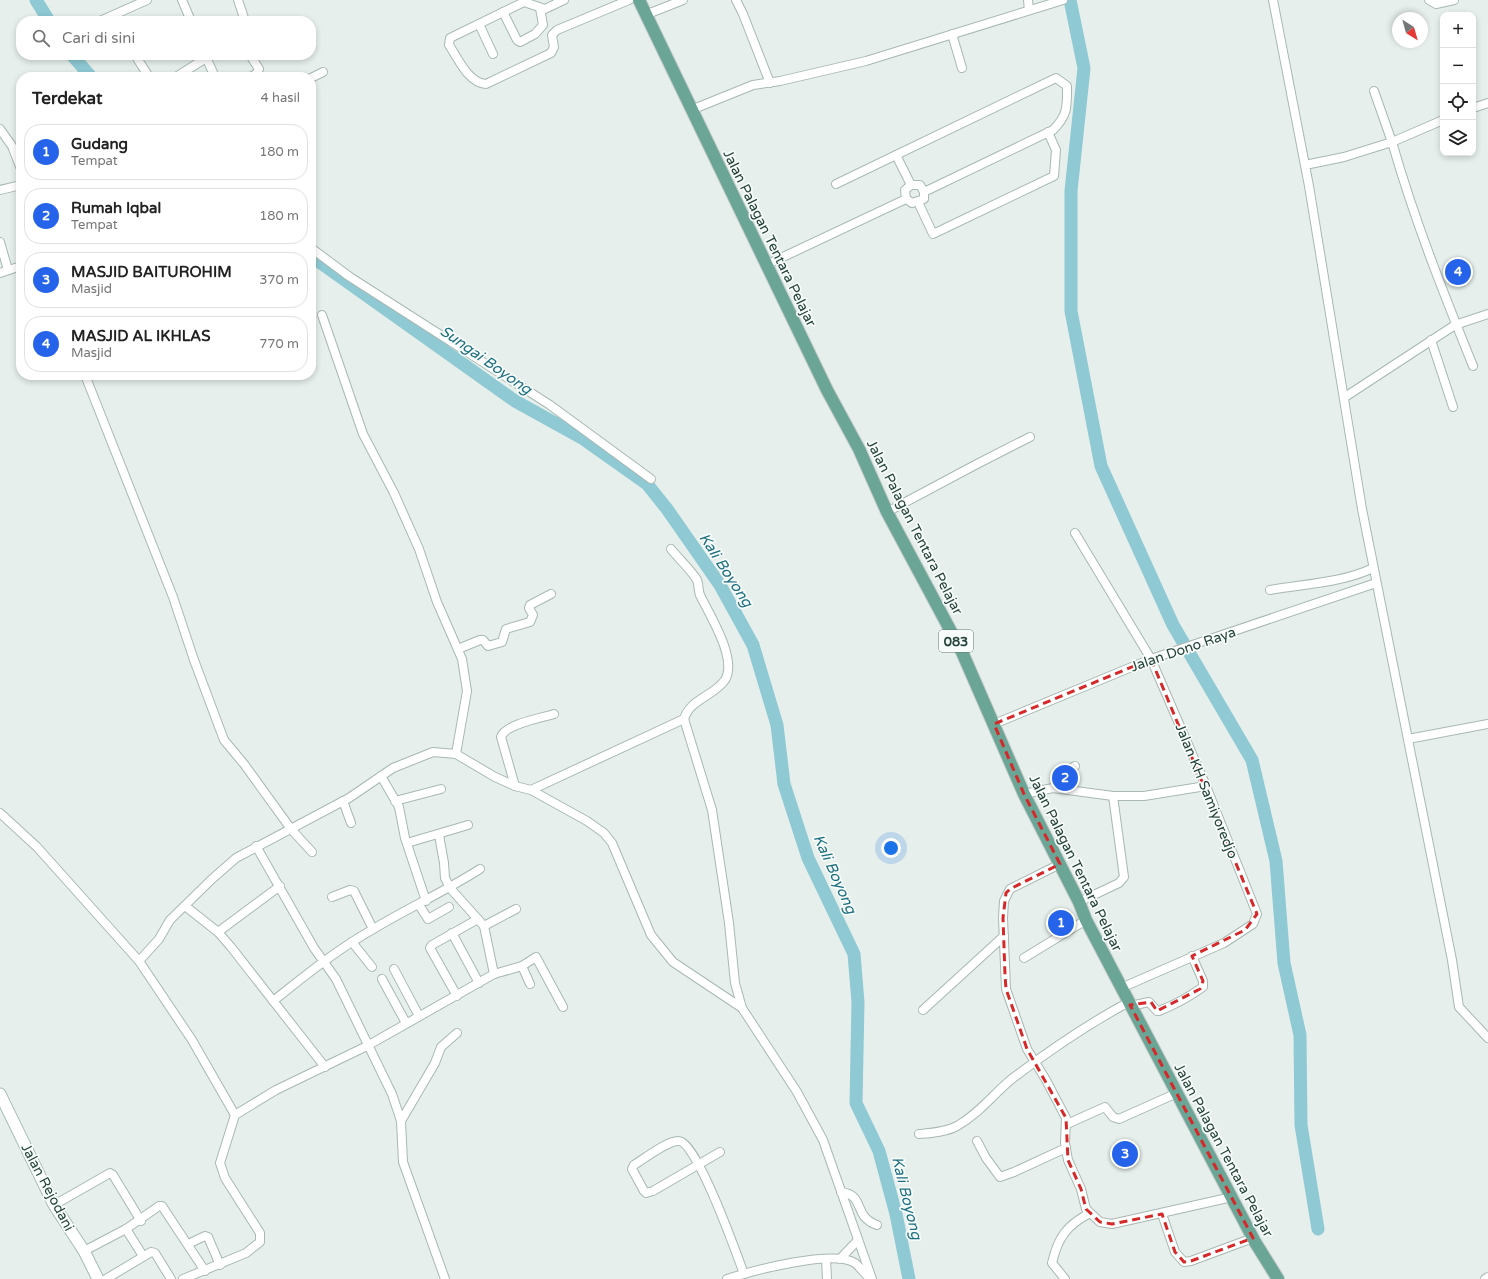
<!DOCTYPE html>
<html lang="id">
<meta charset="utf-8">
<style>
body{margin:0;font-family:"Varela Round",sans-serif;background:#f2f2f2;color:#222}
.controls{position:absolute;right:12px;top:12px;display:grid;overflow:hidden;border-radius:8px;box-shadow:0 2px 6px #0003}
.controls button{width:36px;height:36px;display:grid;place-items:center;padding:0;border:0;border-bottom:1px solid #e0e0e0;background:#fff;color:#222;font:20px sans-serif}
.compass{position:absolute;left:1392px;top:12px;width:36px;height:36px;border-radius:50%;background:#fff;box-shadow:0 2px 6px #0003;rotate:143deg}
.you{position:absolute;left:891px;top:848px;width:14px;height:14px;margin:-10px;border:3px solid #fff;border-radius:50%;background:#1a73e8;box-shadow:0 0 0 6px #1a73e833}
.badge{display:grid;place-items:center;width:26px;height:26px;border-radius:50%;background:#2563eb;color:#fff;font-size:13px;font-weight:700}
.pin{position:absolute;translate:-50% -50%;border:2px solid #fff;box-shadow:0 1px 4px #0006}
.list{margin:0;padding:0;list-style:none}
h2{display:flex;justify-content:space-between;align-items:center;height:52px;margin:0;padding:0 16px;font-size:17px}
h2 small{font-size:13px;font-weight:400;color:#767676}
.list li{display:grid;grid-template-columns:26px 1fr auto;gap:12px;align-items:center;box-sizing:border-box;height:56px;margin:0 8px 8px;padding:0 8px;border:1px solid #e0e0e0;border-radius:16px}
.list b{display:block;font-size:15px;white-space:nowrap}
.list p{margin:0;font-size:13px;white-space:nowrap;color:#767676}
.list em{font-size:13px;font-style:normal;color:#767676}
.icon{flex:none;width:22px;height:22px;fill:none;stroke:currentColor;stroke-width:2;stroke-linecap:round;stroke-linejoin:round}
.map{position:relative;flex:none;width:1488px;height:1279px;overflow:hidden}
.search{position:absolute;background:#fff;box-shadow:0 2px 6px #0003;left:16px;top:16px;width:300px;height:44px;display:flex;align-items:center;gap:10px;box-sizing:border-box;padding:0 14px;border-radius:16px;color:#767676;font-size:15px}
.panel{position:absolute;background:#fff;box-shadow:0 2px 6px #0003;left:16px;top:72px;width:300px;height:308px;border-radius:16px}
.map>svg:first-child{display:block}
</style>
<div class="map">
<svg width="1488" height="1279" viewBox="0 0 1488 1279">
<rect width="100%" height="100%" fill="#e6efeb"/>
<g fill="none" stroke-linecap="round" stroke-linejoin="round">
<g stroke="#8ec9d4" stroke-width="13">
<path d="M 36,0 L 49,21"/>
<path d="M 1070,0 L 1084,68 L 1071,191 L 1071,311 L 1101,466 L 1173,625 L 1252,760 L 1276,861 L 1284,963 L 1300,1035 L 1301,1125 L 1318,1229"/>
<path d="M 72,55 L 91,77"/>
<path d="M 311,256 L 515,401 L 582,438 L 647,484 L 667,509 L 720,585 L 753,645 L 777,725 L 784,784 L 808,858 L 854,954 L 858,1002 L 856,1103 L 879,1151 L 896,1214 L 909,1279"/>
</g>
<g stroke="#a8b8b2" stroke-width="10">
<g id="street">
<path d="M 182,0 L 191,21"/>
<path d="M 238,0 L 245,21"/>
<path d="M 564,0 L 545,9 L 524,2 L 450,38 L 449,45 C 458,58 468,83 486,84 L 551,53 L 554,47 L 552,35 L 557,30 L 629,0"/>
<path d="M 736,0 L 743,14 L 770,83"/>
<path d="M 1028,0 L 1029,10"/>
<path d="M 1273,0 L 1309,186 L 1362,509 L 1452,960 L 1459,1007 L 1488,1038"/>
<path d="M 1429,0 L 1436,4 L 1454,0"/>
<path d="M 503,12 L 517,40 L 520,42 L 535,34 L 543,25 L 540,8"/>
<path d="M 645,15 L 683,0"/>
<path d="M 100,21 L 147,0"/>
<path d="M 479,24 L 493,54"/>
<path d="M 952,34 L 962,68"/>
<path d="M 135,55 L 149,77"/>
<path d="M 205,55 L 215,77"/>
<path d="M 250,55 L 259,69 L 257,73 L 251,77"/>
<path d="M 176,77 L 206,58"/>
<path d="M 311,78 L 323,72"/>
<path d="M 1473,108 L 1488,103"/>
<path d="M 691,110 L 753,85 L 780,81 L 866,61 L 1063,0"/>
<path d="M 1443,120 L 1392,142 C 1414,219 1443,292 1473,366"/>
<path d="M 0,129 L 12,146 L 21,169"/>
<path d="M 896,155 L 911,185"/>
<path d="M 1305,165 L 1344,157 L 1392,142 L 1374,91"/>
<path d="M 836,184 L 1056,78 L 1067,86 C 1067,107 1068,115 1053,130 L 924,192"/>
<path d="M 0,190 L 21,185"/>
<path d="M 918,202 L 933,234 L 1054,176 L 1056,150 L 1048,132"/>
<path d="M 0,242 L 8,270"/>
<path d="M 311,248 L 350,277 L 550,405 L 651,479"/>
<path d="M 766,265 L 906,199 L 912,203 L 924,199 L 924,192 L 920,185 L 911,185 L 905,190 L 906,199"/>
<path d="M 0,273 L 21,266"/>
<path d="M 322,315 L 363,434 L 394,493 L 419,549 L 437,602 L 462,659 L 467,691 L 456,754"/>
<path d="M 1431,340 L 1453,407"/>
<path d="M 85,375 L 173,597 L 194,660 L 224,740 L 244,764 L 291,829 L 312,852"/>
<path d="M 1345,397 L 1455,325 L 1488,314"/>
<path d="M 887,512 L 977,464 L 1030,437"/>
<path d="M 1075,533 L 1151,659 L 1206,786 L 1257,914 L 1253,924 L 1224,943 L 1121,988"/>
<path d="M 671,549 C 678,558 692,571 697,580 C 699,584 698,590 700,595 C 709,614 738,659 725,680 C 714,696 690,699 684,719 L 712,810 L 729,923 L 735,983 L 742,1008 L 797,1092 L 823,1140 L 872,1279"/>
<path d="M 1270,590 C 1303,584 1342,583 1373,568"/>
<path d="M 458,649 L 480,640 L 483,640 L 488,646 L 502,642 L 506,629 L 530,622 L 533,615 L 529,608 L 530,605 L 551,594"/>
<path d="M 994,724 L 1151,659 L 1376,583"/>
<path d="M 1408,739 L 1488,724"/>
<path d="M 381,776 L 399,807 L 405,838 L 426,901"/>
<path d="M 515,786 L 501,737 C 505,724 542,718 554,714"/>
<path d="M 1054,788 L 1065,771 L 1075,766"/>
<path d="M 531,790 L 684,719"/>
<path d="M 1024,794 L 1053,788 L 1113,796 L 1144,796 L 1206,786"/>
<path d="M 343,801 L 351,823"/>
<path d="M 395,801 L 441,789"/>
<path d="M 0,813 L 37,847 L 139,961 L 159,939 L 170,920 L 212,879 L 236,858 L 349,798 L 393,768 L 433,752 L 456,754 L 495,777 L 515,786 L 531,790 L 587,821 L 604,833 L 612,843 L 651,935 L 673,962 L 742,1008"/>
<path d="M 439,835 L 444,863 L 445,878 L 450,888 L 484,926 L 494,974"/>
<path d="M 407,843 L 468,825"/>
<path d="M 256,846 L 314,948 L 336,979 L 392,1094 L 401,1121 L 403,1162 L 445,1279"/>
<path d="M 1060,864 L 1010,889 L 1004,901 L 1003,918 L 1006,989 L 1027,1049 L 1046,1080 L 1066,1118 L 1065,1143 L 1068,1160 L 1081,1189 L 1086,1209 L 1100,1222 L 1112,1224 L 1232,1197"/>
<path d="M 332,897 L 350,890 L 354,891 L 373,929"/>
<path d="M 1079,902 L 1119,883 L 1124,877 L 1113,796"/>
<path d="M 419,905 L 428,919 L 449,907"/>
<path d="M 185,906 L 218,932 L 231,947 L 325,1067"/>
<path d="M 484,926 L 516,909"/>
<path d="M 218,932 L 280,886"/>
<path d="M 452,933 L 479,983"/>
<path d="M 352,942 L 372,967"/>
<path d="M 1024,958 L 1086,920"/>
<path d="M 139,961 L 192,1040 L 235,1115"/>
<path d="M 522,966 L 530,984"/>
<path d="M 394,969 L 419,1016"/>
<path d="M 382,979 L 406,1023"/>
<path d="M 457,996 L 430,948 L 432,945 L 478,919"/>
<path d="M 273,1001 C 305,976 335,951 370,931 C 406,909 444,892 480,869"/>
<path d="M 1130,1006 L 1149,1002 L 1157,1011 L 1159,1011 C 1174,1005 1189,997 1203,987 L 1203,981 L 1192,956"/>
<path d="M 923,1010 L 1004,936"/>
<path d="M 401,1121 L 435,1063 L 441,1047 L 457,1033"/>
<path d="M 1067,1124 L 1105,1107 L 1113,1117 L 1119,1119 L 1177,1093"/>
<path d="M 919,1134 C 931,1133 946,1132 957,1126 C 979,1114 994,1093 1013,1078 C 1050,1050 1088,1024 1129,1002"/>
<path d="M 977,1141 L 986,1158 L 1000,1177 L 1014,1172 L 1066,1148"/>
<path d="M 720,1152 L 653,1191 L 646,1193 L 644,1191 L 632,1169 L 634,1165 C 644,1159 668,1140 679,1141 C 697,1142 737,1255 744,1274"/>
<path d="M 841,1192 C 866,1195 852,1216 877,1225"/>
<path d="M 54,1205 L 110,1173 L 113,1175 L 141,1221"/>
<path d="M 1162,1214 L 1175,1252 L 1184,1262 L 1191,1261 L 1253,1238"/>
<path d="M 126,1229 L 143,1256"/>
<path d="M 188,1244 L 205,1236 L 208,1237 L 220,1265"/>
<path d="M 84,1251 L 126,1229 L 159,1206 L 162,1206 L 205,1271"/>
<path d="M 826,1259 L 827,1279"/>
<path d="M 840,1259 L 858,1240"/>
<path d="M 106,1279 L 151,1252 L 155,1253 L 171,1279"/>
<path d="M 183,1279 L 246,1253 L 260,1242 L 260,1233 L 225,1178 L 220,1163 L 235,1115 L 276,1090 L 367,1046 L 494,974 L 522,966 L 536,957 L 563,1007"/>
<path d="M 727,1279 C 752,1271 833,1249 855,1263 C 860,1267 865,1274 870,1279"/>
<path d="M 1065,1279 L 1052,1263 C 1058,1237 1067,1225 1090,1213"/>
<path d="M 1485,1279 L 1488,1277"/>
</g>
</g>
<g stroke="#a4bbb3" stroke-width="13">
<path id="secondary" d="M 0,1094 L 54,1205 L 84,1251 L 98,1279"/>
</g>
<g stroke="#c2cac8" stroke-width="14">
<path id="primary" d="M 639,0 L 827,390 L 859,449 L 887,512 L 962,652 L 1024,794 L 1079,902 L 1086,920 L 1255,1242 L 1278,1279"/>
</g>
<use href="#street" stroke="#fff" stroke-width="8"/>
<use href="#secondary" stroke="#fff" stroke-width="11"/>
<use href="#primary" stroke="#6aa596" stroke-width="12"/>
</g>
<path fill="none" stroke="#d62828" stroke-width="3" stroke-dasharray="8 5" stroke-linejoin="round" d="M 1151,659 L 1257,914 L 1245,930 L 1192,956 L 1203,981 L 1200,989 L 1157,1011 L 1151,1002 L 1130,1005 L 1253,1238 L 1191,1261 L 1184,1262 L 1175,1252 L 1162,1214 L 1112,1224 L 1100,1222 L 1086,1209 L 1081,1189 L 1068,1160 L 1066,1118 L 1027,1049 L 1006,989 L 1005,975 L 1003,918 L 1006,893 L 1010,889 L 1060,864 L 1024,794 L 994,724 Z"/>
<g text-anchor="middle" stroke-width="3.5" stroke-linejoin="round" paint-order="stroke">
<rect fill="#f7fbf9" stroke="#637a73" stroke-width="1" x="939" y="630" width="34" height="22" rx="3"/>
<g font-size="13" font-weight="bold" fill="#24423a">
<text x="956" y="646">083</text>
</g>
<g font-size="14" fill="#24423a" stroke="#f7fbf9">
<text transform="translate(770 238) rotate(64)" y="5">Jalan Palagan Tentara Pelajar</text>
<text transform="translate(915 527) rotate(63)" y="5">Jalan Palagan Tentara Pelajar</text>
<text transform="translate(1183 649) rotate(-19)" y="5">Jalan Dono Raya</text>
<text transform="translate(1207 791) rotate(68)" y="5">Jalan KH Samiyoredjo</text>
<text transform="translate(1076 863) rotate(64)" y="5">Jalan Palagan Tentara Pelajar</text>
<text transform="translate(1224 1150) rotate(62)" y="5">Jalan Palagan Tentara Pelajar</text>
<text transform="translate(48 1187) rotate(62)" y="5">Jalan Rejodani</text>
</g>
<g font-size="15" font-style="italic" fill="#1c6f80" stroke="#f7fbf9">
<text transform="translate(486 360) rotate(35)" y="5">Sungai Boyong</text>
<text transform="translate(726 570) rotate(57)" y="5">Kali Boyong</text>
<text transform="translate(835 874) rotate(66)" y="5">Kali Boyong</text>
<text transform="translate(907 1198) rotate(76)" y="5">Kali Boyong</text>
</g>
</g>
</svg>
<div class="controls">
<button>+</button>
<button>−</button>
<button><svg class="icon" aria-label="locate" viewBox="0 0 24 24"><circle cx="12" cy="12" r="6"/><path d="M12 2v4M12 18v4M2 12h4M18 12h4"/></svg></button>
<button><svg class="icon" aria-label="layers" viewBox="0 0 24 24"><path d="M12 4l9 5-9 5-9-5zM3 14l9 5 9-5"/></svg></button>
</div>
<svg class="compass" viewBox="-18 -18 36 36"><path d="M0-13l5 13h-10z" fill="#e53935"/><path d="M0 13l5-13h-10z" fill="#767676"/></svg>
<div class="you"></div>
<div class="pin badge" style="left:1061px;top:923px">1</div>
<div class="pin badge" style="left:1065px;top:778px">2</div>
<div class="pin badge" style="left:1125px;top:1154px">3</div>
<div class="pin badge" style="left:1458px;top:272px">4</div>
<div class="search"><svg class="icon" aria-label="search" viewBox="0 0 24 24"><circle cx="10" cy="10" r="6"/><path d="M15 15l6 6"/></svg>Cari di sini</div>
<section class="panel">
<h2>Terdekat<small>4 hasil</small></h2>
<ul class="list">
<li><span class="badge">1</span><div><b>Gudang</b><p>Tempat</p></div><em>180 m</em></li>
<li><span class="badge">2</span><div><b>Rumah Iqbal</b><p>Tempat</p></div><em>180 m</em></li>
<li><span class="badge">3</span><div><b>MASJID BAITUROHIM</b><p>Masjid</p></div><em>370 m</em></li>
<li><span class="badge">4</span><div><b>MASJID AL IKHLAS</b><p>Masjid</p></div><em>770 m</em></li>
</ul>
</section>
</div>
